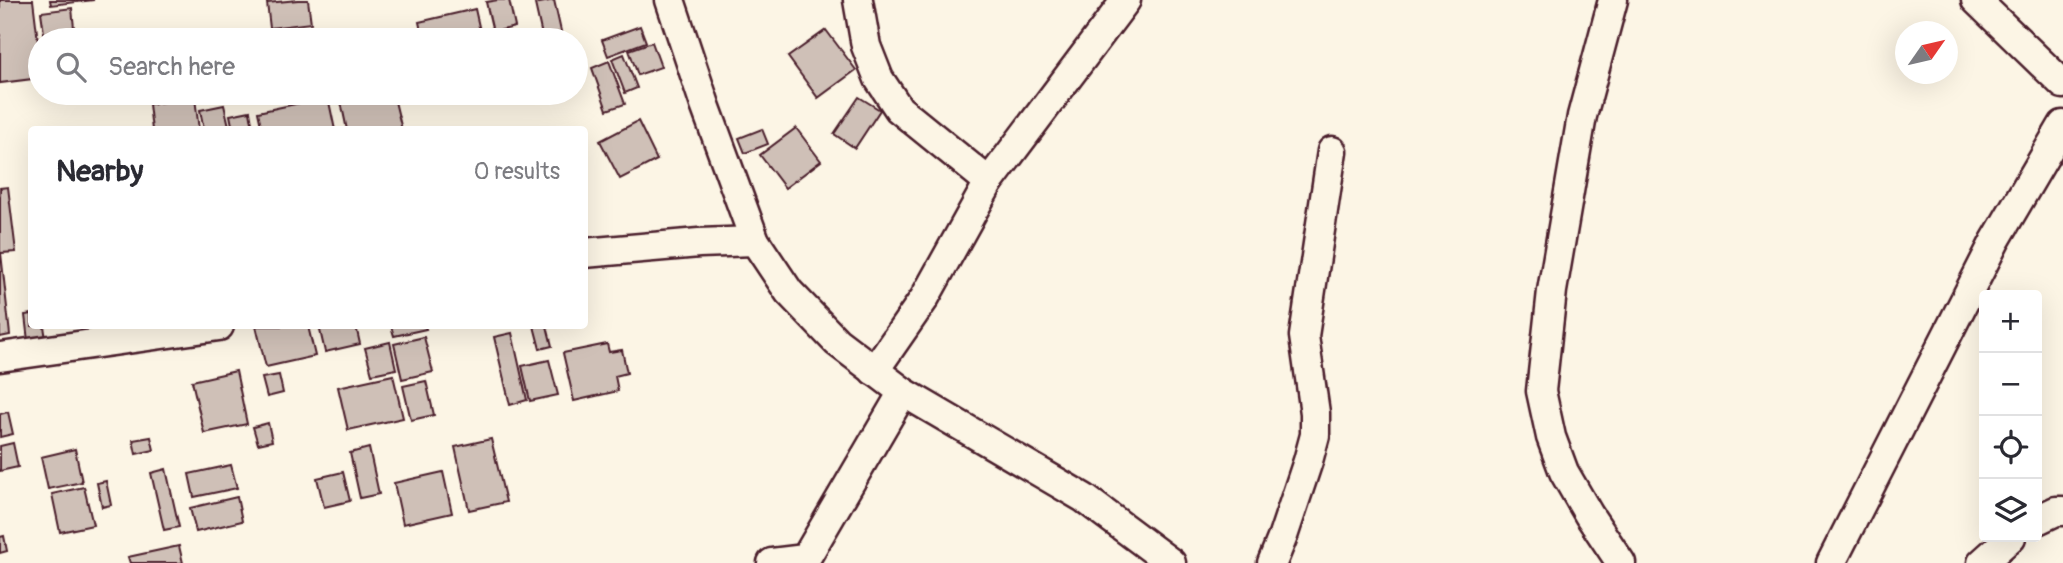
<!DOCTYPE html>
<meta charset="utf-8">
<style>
body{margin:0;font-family:Pangolin,sans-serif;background:#f2f2f3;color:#2b2b33}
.controls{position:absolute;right:21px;bottom:21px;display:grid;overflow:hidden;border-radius:7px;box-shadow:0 7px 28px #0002}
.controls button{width:63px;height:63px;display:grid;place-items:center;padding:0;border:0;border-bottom:2px solid #e1e1e2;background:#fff;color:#2b2b33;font:35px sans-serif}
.compass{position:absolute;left:1895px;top:21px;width:63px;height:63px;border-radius:50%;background:#fff;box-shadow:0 7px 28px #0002;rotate:56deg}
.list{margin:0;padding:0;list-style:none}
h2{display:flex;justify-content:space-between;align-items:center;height:91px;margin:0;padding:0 28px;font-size:30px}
h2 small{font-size:23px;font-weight:400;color:#7c7c81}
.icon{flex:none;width:38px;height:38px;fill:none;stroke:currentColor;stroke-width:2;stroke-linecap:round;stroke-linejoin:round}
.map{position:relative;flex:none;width:2063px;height:563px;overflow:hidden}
.search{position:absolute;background:#fff;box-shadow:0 7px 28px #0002;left:28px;top:28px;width:560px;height:77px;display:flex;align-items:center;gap:18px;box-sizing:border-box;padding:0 24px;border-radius:38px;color:#7c7c81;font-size:26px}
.panel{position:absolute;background:#fff;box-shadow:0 7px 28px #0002;left:28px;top:126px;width:560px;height:203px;border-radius:7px}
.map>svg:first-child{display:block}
</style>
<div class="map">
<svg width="2063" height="563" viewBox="0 0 2063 563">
<rect width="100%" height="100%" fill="#fcf5e5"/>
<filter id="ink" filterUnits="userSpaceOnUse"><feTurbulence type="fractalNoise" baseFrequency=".0143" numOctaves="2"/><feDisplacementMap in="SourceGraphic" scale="14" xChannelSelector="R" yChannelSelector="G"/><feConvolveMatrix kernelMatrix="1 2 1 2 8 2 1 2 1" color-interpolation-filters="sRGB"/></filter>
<g filter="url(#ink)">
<g fill="#cfc0b7" stroke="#4a1f2b" stroke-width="2">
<path d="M 0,0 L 33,0 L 40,58 L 40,78 L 0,83 Z"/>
<path d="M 50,0 L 94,0 L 51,5 Z"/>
<path d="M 298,0 L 308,0 L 311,23 L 270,28 L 267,3 Z"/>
<path d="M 498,0 L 509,0 L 515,27 L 493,32 L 486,2 Z"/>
<path d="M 554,0 L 562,36 L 543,40 L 535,4 Z"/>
<path d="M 72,8 L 75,38 L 45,40 L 41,12 Z"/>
<path d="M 475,9 L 482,40 L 423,40 L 419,22 Z"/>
<path d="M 640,26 L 646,42 L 608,56 L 602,40 Z"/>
<path d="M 826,30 L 856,70 L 818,98 L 788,57 Z"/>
<path d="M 652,42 L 661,67 L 638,75 L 629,50 Z"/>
<path d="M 624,54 L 637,88 L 625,93 L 612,59 Z"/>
<path d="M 609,61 L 625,104 L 607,110 L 592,68 Z"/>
<path d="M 358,93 L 393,93 L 402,130 L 347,130 L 340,97 Z"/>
<path d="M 328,97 L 335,130 L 262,130 L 258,112 Z"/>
<path d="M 859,97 L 880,110 L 855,148 L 834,134 Z"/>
<path d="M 195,98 L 199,130 L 152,130 L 149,104 Z"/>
<path d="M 224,105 L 230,130 L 204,130 L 200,110 Z"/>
<path d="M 250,111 L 253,128 L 233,130 L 230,115 Z"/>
<path d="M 638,121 L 657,160 L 620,179 L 600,141 Z"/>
<path d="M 796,128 L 821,161 L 785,188 L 760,155 Z"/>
<path d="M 762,129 L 768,144 L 745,153 L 739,138 Z"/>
<path d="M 8,187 L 16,252 L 1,253 L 10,335 L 0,337 L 0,188 Z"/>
<path d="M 32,314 L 32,326 L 44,326 L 46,339 L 28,341 L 25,315 Z"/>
<path d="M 256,326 L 308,326 L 315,356 L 266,367 Z"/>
<path d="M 319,326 L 356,326 L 360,344 L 325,352 Z"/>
<path d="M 391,326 L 425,326 L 426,329 L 394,336 Z"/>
<path d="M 534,326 L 547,326 L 552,346 L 540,349 Z"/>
<path d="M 512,333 L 527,400 L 510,405 L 494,337 Z"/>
<path d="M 424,337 L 433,372 L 402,379 L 394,344 Z"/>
<path d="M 390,342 L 396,369 L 372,374 L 365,348 Z"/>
<path d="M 607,344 L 609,352 L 622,350 L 627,373 L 615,376 L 618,391 L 574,401 L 563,353 Z"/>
<path d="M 549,360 L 558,395 L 530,401 L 522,366 Z"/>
<path d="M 236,371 L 247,424 L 204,433 L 192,381 Z"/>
<path d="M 279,375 L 283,393 L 267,397 L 262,378 Z"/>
<path d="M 393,375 L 403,418 L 348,430 L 338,387 Z"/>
<path d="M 426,381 L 434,415 L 411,420 L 403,386 Z"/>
<path d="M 8,412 L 13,434 L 0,437 L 0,414 Z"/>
<path d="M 268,423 L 272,441 L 258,444 L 253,427 Z"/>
<path d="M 151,437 L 154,450 L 136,454 L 133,440 Z"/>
<path d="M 491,439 L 506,502 L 469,510 L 455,447 Z"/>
<path d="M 13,443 L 18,467 L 0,471 L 0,446 Z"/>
<path d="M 369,448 L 379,494 L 360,498 L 350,453 Z"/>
<path d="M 75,449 L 82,482 L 48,489 L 41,457 Z"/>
<path d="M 231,465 L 237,488 L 194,497 L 189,474 Z"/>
<path d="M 166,469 L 179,527 L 164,530 L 151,473 Z"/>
<path d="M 343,472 L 350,501 L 324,507 L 317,478 Z"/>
<path d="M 443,472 L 452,513 L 403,524 L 394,483 Z"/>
<path d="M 106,481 L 111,505 L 102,507 L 97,483 Z"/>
<path d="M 84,487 L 93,525 L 60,532 L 52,494 Z"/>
<path d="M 237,497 L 242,521 L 196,532 L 190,508 Z"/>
<path d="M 4,536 L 7,551 L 0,553 L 0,537 Z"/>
<path d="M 179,546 L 183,563 L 130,563 L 128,557 Z"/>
</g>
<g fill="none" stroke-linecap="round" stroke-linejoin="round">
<g stroke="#4a1f2b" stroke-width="33">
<g id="street">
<path d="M 670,0 L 705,105 L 755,241 L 789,292 L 837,342 L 903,392 L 1084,498 L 1171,563"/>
<path d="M 858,0 L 866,46 L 879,79 L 899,109 L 989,182"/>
<path d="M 1613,0 L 1582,116 L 1552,291 L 1541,391 L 1551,437 L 1564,472 L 1589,515 L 1621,563"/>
<path d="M 1976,0 L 2063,84"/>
<path d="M 584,253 L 699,243 L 755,241"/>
<path d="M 0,357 L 219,326"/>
<path d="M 874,371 L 924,299 L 989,182 L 1126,0"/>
<path d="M 2037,520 L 2056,511 L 2063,511"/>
<path d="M 772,563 L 805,559"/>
<path d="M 803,563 L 903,392"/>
<path d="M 1272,563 L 1283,536 L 1308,461 L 1315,435 L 1315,413 L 1304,336 L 1332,151"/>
<path d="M 1831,563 L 1995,241 L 2063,125"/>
<path d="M 1982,563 L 2011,537"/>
</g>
</g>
<use href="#street" stroke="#fcf5e5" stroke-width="28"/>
</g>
</g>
</svg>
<div class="controls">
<button>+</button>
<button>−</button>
<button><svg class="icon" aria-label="locate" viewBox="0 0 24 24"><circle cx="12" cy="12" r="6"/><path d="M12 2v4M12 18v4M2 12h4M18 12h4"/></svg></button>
<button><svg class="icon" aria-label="layers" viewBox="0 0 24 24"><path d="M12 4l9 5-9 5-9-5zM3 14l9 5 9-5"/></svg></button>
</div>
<svg class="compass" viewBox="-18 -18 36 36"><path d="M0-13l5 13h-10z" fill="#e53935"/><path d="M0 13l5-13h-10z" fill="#7c7c81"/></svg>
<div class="search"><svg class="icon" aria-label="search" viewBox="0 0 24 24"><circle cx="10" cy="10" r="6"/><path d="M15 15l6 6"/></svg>Search here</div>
<section class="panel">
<h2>Nearby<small>0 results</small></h2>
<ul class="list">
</ul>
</section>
</div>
